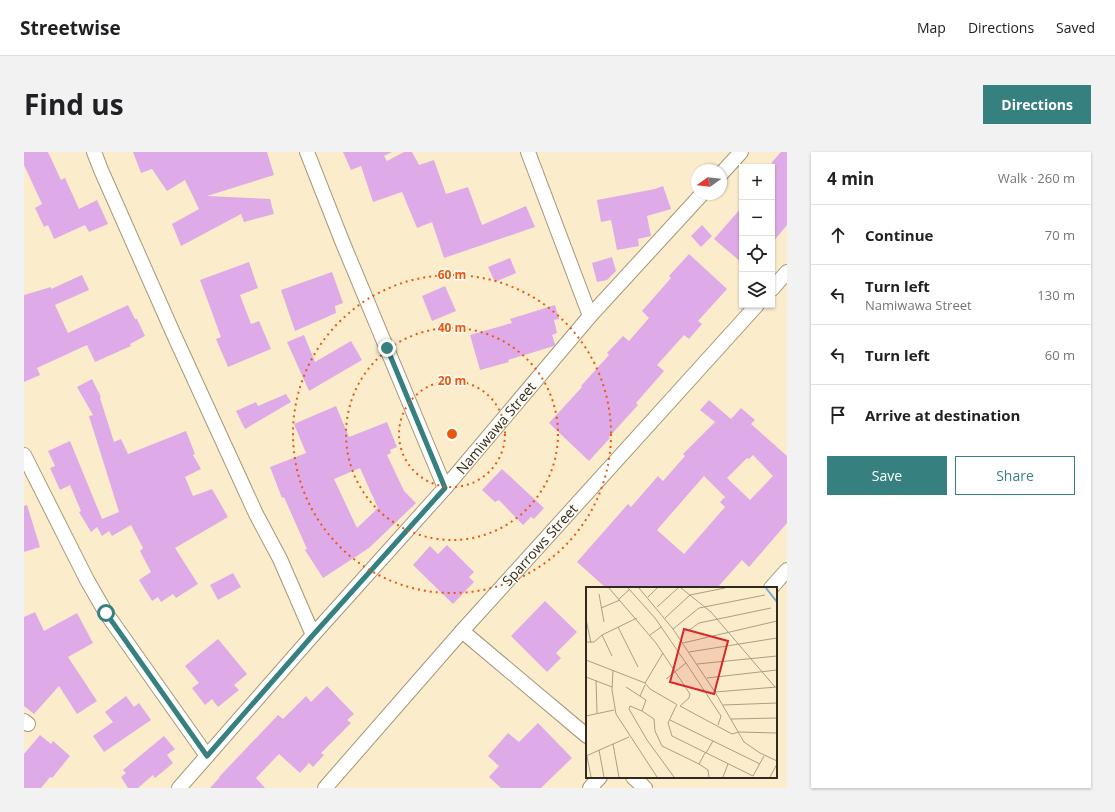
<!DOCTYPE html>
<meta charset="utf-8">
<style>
body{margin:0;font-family:"Open Sans",sans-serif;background:#f2f2f2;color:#202124}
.controls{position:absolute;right:12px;top:12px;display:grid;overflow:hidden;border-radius:0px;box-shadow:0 1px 3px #0004}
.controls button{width:36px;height:36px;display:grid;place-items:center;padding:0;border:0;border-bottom:1px solid #e0e0e0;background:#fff;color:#202124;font:20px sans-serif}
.compass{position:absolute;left:667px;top:12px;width:36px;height:36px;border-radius:50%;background:#fff;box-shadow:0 1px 3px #0004;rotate:255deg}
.stop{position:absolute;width:12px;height:12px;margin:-9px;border:3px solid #378080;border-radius:50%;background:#fff}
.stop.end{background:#378080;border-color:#fff;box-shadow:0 1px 4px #0008}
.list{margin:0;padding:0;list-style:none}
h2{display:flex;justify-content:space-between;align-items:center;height:52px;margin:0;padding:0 16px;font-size:17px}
h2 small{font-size:13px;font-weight:400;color:#757577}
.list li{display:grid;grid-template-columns:26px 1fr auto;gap:12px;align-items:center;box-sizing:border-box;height:60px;padding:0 16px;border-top:1px solid #e0e0e0}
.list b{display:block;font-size:15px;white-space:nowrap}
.list p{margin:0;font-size:13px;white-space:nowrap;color:#757577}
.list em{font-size:13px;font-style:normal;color:#757577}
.actions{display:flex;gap:8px;padding:12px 16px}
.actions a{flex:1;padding:9px 0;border:1px solid #378080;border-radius:0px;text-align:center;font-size:14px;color:#378080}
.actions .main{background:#378080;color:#fff}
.icon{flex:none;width:22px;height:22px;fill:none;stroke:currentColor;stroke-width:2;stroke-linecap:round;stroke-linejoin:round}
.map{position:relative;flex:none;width:763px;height:636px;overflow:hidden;border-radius:0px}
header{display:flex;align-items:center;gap:24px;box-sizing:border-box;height:56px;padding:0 20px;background:#fff;border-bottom:1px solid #e0e0e0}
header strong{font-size:19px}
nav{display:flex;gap:22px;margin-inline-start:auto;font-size:14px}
.intro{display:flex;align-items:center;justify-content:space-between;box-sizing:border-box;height:96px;padding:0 24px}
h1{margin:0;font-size:28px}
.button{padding:10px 18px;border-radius:0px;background:#378080;color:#fff;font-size:14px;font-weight:700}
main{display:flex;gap:24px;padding:0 24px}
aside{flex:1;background:#fff;border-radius:0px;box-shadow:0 1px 3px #0004}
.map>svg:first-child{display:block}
</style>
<header>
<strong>Streetwise</strong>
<nav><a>Map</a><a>Directions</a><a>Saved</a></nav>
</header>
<div class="intro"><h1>Find us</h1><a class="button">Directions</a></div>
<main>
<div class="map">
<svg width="763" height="636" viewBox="0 0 763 636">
<rect width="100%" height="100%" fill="#fbedcb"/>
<g fill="#dfaae8" fill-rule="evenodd">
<path d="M 0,0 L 24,0 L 37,28 L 41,26 L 55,57 L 73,48 L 84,72 L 65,80 L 61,73 L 30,87 L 24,73 L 20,75 L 11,56 L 18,52 L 0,13 Z"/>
<path d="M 109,0 L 243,0 L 250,23 L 183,44 L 246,47 L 250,62 L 220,70 L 217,62 L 157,94 L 148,72 L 175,57 L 161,28 L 143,39 L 128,17 L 117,21 Z"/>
<path d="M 319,0 L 368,0 L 360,4 L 363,9 L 380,0 L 388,0 L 395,13 L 410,8 L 422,42 L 444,35 L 458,73 L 502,54 L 511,75 L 420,106 L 408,70 L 393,76 L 378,40 L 349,50 L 337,14 L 327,18 Z"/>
<path d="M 757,0 L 763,0 L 763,73 L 748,91 L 748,10 Z"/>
<path d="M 639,34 L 647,57 L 623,64 L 627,84 L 614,87 L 615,94 L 593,98 L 587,68 L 577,70 L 573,48 L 631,37 Z"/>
<path d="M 718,55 L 718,111 L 690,87 Z"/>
<path d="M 678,73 L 688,84 L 677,95 L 667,84 Z"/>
<path d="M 665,102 L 703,137 L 674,169 L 678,172 L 665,187 L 660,183 L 633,213 L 640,219 L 612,251 L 614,253 L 585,285 L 586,286 L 565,309 L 525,271 L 558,235 L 557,234 L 585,203 L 583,201 L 599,184 L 605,189 L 625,166 L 618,159 L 647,126 L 645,124 Z"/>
<path d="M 588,105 L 592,119 L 583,128 L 573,130 L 568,111 Z"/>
<path d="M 486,106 L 492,121 L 471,130 L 464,115 Z"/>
<path d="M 225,110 L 234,136 L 216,143 L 227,172 L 235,169 L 247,197 L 204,215 L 192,187 L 197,185 L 176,128 Z"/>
<path d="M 308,120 L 319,151 L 311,154 L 312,161 L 271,179 L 257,138 Z"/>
<path d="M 58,123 L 65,138 L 31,153 L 44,181 L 104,153 L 111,167 L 113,167 L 121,184 L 106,192 L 107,194 L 71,210 L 63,193 L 13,216 L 16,223 L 0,230 L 0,143 L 27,135 L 27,137 Z"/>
<path d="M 421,134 L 432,159 L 408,169 L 398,144 Z"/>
<path d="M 531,153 L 535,167 L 530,168 L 533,181 L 528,183 L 531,192 L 530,194 L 484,208 L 485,210 L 456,218 L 446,183 L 488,171 L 486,167 Z"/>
<path d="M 280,183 L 291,210 L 327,189 L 338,208 L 285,239 L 263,190 Z"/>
<path d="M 68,227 L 77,245 L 76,246 L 90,290 L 97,287 L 104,302 L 162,279 L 171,302 L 169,303 L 177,317 L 161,325 L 169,344 L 188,337 L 204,365 L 151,396 L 174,432 L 152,446 L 149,442 L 137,450 L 134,445 L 128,449 L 115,428 L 127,420 L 116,399 L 119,396 L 107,373 L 88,384 L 85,379 L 78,384 L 73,375 L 67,380 L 55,360 L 57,359 L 46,333 L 36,338 L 26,316 L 31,314 L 24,299 L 46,289 L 78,367 L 95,360 L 65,264 L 69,263 L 53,235 Z"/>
<path d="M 262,242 L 267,250 L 221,277 L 212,259 L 232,250 L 234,254 Z"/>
<path d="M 685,248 L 707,267 L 717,256 L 731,268 L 727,272 L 763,304 L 763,371 L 725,415 L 718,408 L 693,436 L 582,436 L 553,410 L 604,352 L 607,355 L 634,324 L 639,329 L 661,304 L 659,302 L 691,270 L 676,258 ZM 729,303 L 749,324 L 726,348 L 703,326 L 723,306 L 725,307 ZM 680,324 L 701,345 L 696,350 L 701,355 L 660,402 L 633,378 Z"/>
<path d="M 312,254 L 325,285 L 363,270 L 373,295 L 366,298 L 367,301 L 363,303 L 380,339 L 392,351 L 345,396 L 299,426 L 281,398 L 283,397 L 260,345 L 258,346 L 246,315 L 282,301 L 270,272 ZM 336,316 L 354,356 L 333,376 L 310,327 Z"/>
<path d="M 478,317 L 520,356 L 510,367 L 507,365 L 499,373 L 475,348 L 471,350 L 458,338 Z"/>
<path d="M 3,353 L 16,395 L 0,400 L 0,354 Z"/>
<path d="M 423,393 L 450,420 L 445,425 L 450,430 L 429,452 L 389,413 L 406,394 L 414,402 Z"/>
<path d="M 209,421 L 217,435 L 194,448 L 186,433 Z"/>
<path d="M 521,449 L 553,480 L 532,501 L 537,506 L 523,520 L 487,484 Z"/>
<path d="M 11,460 L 20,479 L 53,461 L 69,491 L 44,505 L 73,549 L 53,562 L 35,534 L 10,562 L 0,554 L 0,465 Z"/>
<path d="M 194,487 L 223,522 L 210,533 L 215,538 L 194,555 L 188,547 L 181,553 L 168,536 L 175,531 L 161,514 Z"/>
<path d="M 303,534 L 330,562 L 323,568 L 327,571 L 297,601 L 300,603 L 289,615 L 285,611 L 276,621 L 255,602 L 232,626 L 241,636 L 186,636 L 196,625 L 195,625 L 254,563 L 259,567 L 282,544 L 287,550 Z"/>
<path d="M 102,544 L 110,555 L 115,551 L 127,568 L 80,600 L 69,584 L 89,570 L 81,560 Z"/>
<path d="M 514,571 L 548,606 L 517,636 L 477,636 L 465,625 L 475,614 L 464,604 L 484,581 L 495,590 Z"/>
<path d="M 16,583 L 27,592 L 29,589 L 46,604 L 28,626 L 26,625 L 17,636 L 0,636 L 0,602 Z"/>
<path d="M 140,584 L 151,597 L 143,603 L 149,611 L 131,626 L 129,623 L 114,636 L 104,636 L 97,625 L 102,621 L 99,618 Z"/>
</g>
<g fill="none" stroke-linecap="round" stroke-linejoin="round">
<g stroke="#a59778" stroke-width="16">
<g id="street">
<path d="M 70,0 L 77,18 L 150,183 L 232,362 L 256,407 L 289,483"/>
<path d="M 283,0 L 318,89 L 421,336"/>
<path d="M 504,0 L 566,164"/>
<path d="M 697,22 L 717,0"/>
<path d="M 748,137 L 763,120"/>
<path d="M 0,303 L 63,428 L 82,461 L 183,604"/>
<path d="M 747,436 L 763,418"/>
<path d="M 438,479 L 563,584"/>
<path d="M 0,569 L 4,572"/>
<path d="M 609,625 L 621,636"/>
<path d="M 155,636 L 289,483 L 421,336 L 566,164 L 678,42"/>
<path d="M 301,636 L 438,479 L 733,153"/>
<path d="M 566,636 L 576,625"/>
</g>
</g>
<use href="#street" stroke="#fff" stroke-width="14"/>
</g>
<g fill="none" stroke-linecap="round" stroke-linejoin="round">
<path stroke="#378080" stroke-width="5" d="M 82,461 L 183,604 L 289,483 L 421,336 L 363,196"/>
</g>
<g fill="none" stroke="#e8590c" stroke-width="2" stroke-dasharray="2 4">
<circle cx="428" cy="282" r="53"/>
<circle cx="428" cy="282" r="106"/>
<circle cx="428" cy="282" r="159"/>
</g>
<g text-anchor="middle" stroke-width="3" stroke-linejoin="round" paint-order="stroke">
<g font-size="14" fill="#302a1e" stroke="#fefbf4">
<text transform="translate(472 276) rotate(-50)" y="5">Namiwawa Street</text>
<text transform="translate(516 393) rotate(-48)" y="5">Sparrows Street</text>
</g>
</g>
<g transform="translate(562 435)">
<rect width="191" height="191" fill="#fbedcb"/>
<path fill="none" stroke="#72a6e1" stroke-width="2" d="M 180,1 L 191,15"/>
<path fill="none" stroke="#aa9f86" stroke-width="1" d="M 23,1 L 70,56 L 104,107 L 103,111 L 94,119M 42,1 L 69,31 L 100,76 L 135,129 L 132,138M 53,1 L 87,42 L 129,105 L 158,155 L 174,166 L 191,174M 95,1 L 125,25 L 189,100M 13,7 L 18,35M 62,10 L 71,1M 33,12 L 44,2M 71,20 L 92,1M 15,21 L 34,13M 79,31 L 104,8 L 139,1M 0,32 L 5,56M 32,40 L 52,80M 87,42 L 113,21 L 179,8M 102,44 L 113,36 L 185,21M 16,48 L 26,69M 64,48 L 75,40M 0,55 L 8,55 L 16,48 L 51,31M 97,56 L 191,34M 103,65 L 191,51M 0,73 L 59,96 L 77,66M 111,77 L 191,69M 27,83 L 26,103 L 30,127 L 71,190M 0,90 L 26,100M 121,91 L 191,83M 80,92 L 100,76M 10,93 L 11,126M 59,96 L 64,102 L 90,117M 40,100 L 60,113 L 56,124 L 44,119 L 43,122 L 61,153 L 88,190M 129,105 L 191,100M 54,109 L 59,98M 91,117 L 82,136 L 86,149 L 167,189M 137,118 L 191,116M 94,119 L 146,147 L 153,145M 56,124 L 68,132 L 69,144 L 76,159 L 113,177 L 119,166M 0,129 L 28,123M 145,132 L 191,131M 84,133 L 174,177M 153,145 L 191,146M 27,157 L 33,190M 13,163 L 18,190M 120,166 L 127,154M 0,169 L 43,150M 1,169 L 5,190M 113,177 L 122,183 L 123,190M 167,189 L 178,169M 137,190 L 142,177M 184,190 L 191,177"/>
<path fill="#d62828" fill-opacity="0.15" stroke="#d62828" stroke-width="2" d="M 98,42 L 142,54 L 128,107 L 84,95 Z"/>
<rect width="191" height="191" fill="none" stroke="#302a1e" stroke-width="2"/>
</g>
<circle cx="428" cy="282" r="6" fill="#e8590c" stroke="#fefbf4" stroke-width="2"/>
<g font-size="12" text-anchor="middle" font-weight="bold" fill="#e8590c" stroke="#fefbf4" stroke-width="3" stroke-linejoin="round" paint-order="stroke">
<text x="428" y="127">60 m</text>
<text x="428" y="180">40 m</text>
<text x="428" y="233">20 m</text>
</g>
</svg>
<div class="controls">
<button>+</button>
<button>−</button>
<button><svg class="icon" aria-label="locate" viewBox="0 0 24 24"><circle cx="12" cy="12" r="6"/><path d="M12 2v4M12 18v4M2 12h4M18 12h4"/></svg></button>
<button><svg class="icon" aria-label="layers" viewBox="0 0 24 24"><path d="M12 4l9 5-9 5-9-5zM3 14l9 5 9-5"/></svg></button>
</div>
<svg class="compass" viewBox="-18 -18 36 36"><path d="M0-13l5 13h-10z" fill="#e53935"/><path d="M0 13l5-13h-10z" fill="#757577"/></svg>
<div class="stop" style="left:82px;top:461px"></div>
<div class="stop end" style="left:363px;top:196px"></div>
</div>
<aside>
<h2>4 min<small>Walk · 260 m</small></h2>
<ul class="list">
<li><svg class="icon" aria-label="ahead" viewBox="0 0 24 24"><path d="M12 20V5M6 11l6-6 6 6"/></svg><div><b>Continue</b></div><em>70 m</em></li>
<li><svg class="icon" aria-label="left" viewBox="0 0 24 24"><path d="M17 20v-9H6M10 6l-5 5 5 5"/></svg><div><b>Turn left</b><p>Namiwawa Street</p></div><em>130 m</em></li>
<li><svg class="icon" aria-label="left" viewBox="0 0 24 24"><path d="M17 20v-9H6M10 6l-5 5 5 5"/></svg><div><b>Turn left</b></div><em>60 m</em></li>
<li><svg class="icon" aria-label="arrive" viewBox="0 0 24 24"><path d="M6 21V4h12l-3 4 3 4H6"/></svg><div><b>Arrive at destination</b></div></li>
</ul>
<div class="actions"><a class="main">Save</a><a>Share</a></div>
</aside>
</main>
